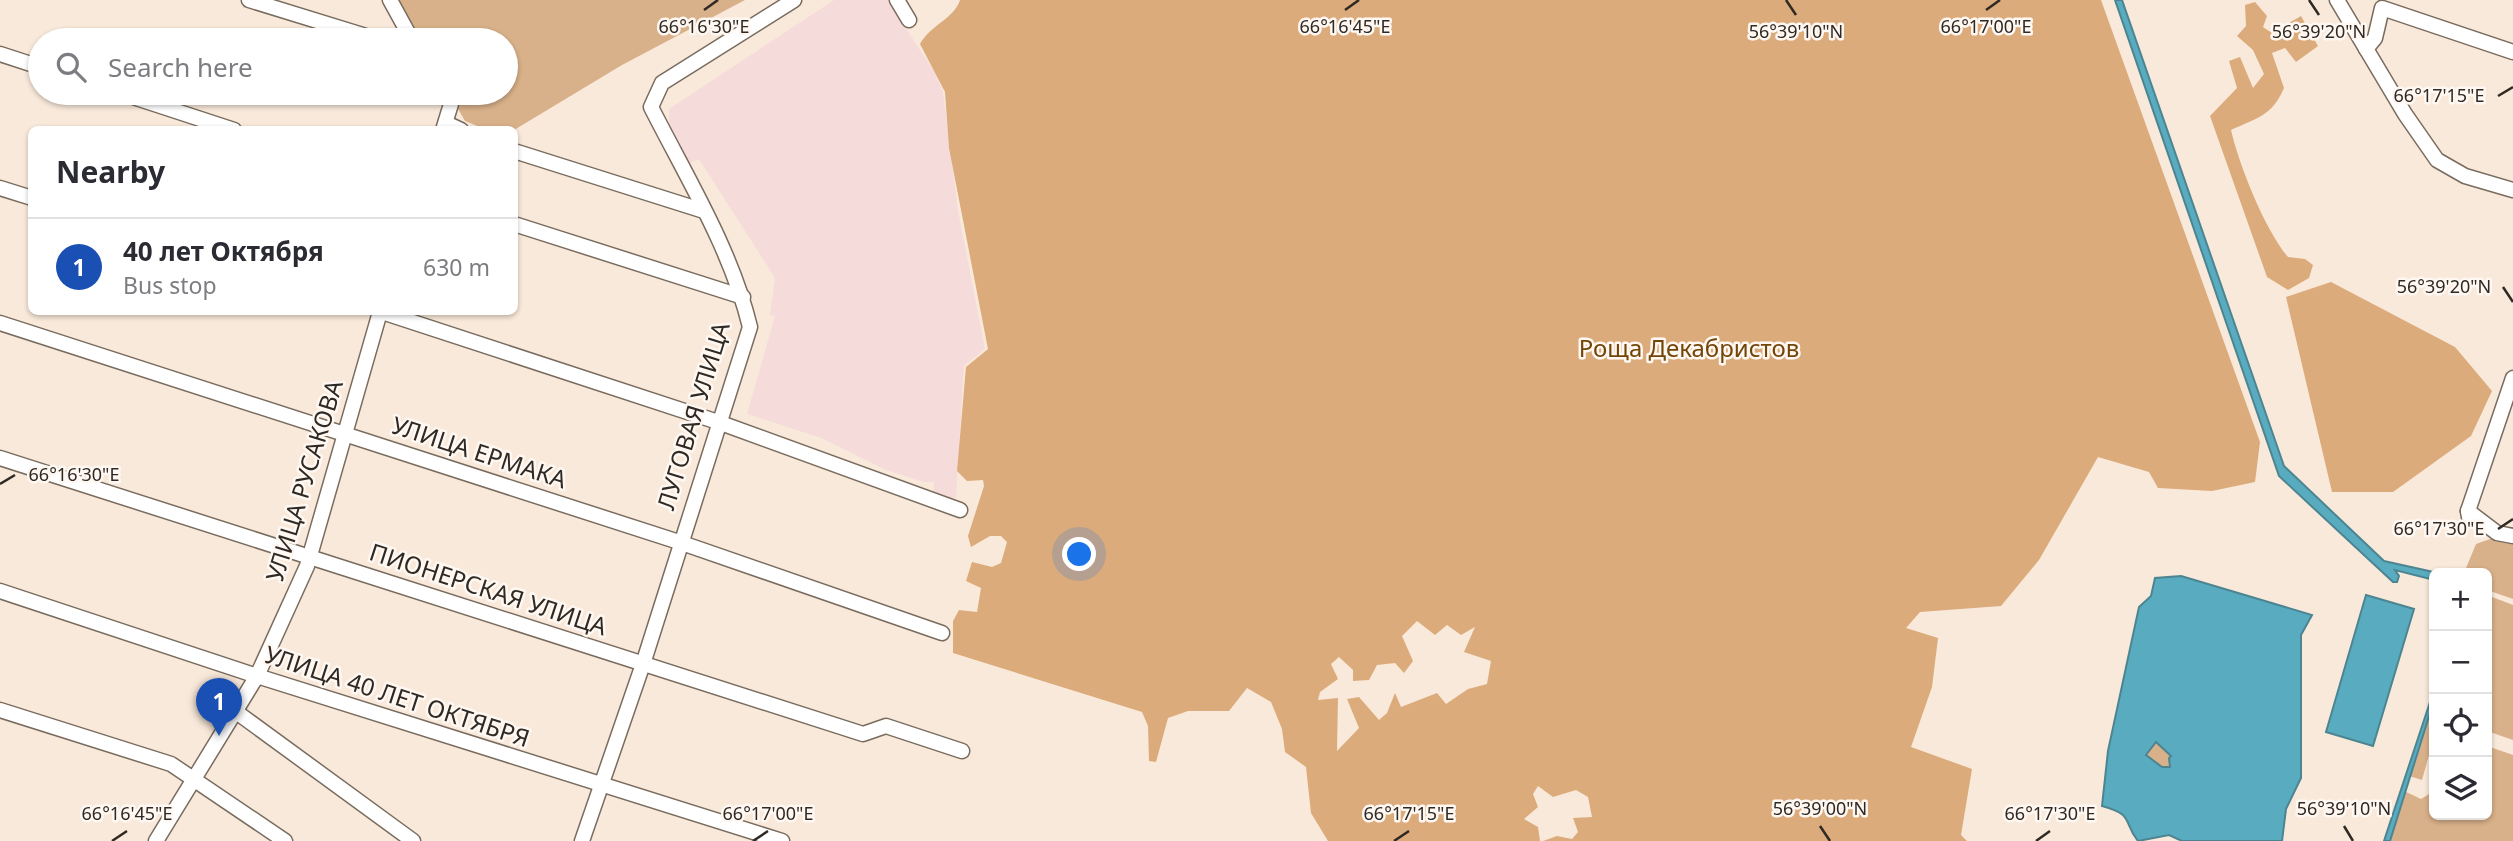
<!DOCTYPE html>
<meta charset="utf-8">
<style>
body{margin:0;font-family:"Noto Sans",sans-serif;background:#f7f7f7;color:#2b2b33}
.controls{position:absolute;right:21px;bottom:21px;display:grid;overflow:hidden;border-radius:10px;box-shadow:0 2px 5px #0004}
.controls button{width:63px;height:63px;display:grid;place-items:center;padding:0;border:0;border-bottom:2px solid #e1e1e2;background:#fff;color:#2b2b33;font:35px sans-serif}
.you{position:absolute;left:1080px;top:555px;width:24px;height:24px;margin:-18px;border:5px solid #fff;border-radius:50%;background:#1a73e8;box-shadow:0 0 0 10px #1a73e833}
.badge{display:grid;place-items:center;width:46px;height:46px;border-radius:50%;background:#a0074c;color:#fff;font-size:23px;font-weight:700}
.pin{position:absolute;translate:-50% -58px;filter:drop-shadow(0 2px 4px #0008)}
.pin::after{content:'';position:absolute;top:37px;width:24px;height:21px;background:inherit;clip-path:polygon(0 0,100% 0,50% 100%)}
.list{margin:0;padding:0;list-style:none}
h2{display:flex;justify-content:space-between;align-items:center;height:91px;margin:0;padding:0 28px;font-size:30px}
h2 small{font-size:23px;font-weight:400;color:#7c7c81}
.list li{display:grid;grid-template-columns:46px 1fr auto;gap:21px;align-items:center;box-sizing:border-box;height:98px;padding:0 28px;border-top:2px solid #e1e1e2}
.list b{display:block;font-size:26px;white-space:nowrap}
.list p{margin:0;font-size:23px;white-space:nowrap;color:#7c7c81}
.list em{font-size:23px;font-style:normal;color:#7c7c81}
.icon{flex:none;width:38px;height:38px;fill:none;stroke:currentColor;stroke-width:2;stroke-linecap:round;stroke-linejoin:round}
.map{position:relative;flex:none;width:2513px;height:841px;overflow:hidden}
.search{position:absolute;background:#fff;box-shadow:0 2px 5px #0004;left:28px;top:28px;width:490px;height:77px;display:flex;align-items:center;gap:18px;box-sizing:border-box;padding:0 24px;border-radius:38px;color:#7c7c81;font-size:26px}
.panel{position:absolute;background:#fff;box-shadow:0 2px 5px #0004;left:28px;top:126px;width:490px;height:189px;border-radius:10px}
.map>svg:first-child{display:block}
</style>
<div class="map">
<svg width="2513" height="841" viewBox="0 0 2513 841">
<rect width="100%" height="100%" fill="#f9e9da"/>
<path fill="#f6dbdb" d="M 834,0 L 887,0 L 934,71 L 943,92 L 958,210 L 985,349 L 964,366 L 956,498 L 933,497 L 934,482 L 924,482 L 886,470 L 821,438 L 747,414 L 775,316 L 770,315 L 775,278 L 699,159 L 688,164 L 669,130 L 669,109 Z"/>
<g fill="#d8b089">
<path d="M 398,0 L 745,0 L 622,65 L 514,130 L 485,129 L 465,121 L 449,93 L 506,93 L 506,40 L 420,40 Z"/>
<path d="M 2493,538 L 2513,540 L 2513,599 L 2487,590 L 2487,573 L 2464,573 L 2476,544 Z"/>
<path d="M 2487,595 L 2513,605 L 2513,740 L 2487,731 Z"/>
<path d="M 2430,713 L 2434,714 L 2434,737 L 2422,780 L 2409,776 Z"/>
<path d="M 2156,741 L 2172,756 L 2170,767 L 2162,767 L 2146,755 Z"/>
<path d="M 2487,746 L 2513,755 L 2513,841 L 2390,841 L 2404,791 L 2421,799 L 2429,794 L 2434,770 L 2434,815 L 2487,815 Z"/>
</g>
<g fill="#dcab7b" fill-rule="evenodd">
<path d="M 960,0 L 2101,0 L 2260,442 L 2255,482 L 2212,491 L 2158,488 L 2149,472 L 2098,457 L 2039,560 L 2001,606 L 1920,612 L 1906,628 L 1938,638 L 1932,687 L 1911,747 L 1972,769 L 1961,835 L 1967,841 L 1543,841 L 1557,836 L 1572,839 L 1578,832 L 1573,818 L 1592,817 L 1588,797 L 1576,790 L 1553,797 L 1538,786 L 1533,794 L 1538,807 L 1524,819 L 1538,827 L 1540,841 L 1328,841 L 1311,813 L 1306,767 L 1285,752 L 1282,729 L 1271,702 L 1247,688 L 1229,711 L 1188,711 L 1168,718 L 1156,762 L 1149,761 L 1148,726 L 1142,712 L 953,653 L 953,621 L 959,610 L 977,612 L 981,588 L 966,581 L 972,562 L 992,567 L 1001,563 L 1007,542 L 1001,536 L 990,536 L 971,547 L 968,536 L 984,486 L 983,480 L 967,481 L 957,471 L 966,367 L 988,349 L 949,148 L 945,92 L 920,44 C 930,25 954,19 960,0 ZM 1417,621 L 1435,635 L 1447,625 L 1461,635 L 1475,627 L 1464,652 L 1491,661 L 1487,684 L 1468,689 L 1446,704 L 1437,693 L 1401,707 L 1395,693 L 1387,713 L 1379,720 L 1359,697 L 1347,699 L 1359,728 L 1337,751 L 1338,698 L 1318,700 L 1320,692 L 1338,679 L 1331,664 L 1339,657 L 1353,670 L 1353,681 L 1369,680 L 1377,665 L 1395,663 L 1404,673 L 1413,661 L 1402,636 Z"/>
<path d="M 2255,2 L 2267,16 L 2263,27 L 2272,33 L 2301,16 L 2318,46 L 2296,62 L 2285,48 L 2272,53 L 2284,88 C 2272,116 2257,118 2231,130 C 2239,165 2265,230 2288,257 L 2305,259 L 2313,265 L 2309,278 L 2288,290 L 2267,277 L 2210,116 L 2237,88 L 2229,61 L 2240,57 L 2253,88 L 2264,74 L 2253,50 L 2237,36 L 2246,26 L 2245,5 Z"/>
<path d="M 2331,282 L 2455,347 L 2492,391 L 2471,436 L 2393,492 L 2332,492 L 2286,297 Z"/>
</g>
<g fill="#59acc0" stroke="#4c8591" stroke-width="2" fill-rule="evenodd">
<path d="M 2115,0 L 2122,0 L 2284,466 L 2384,561 L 2438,573 L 2434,573 L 2434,580 L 2395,570 L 2399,576 L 2397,582 L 2393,582 L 2279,476 Z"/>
<path d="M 2181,576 L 2312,615 L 2301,635 L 2301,778 L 2286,809 L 2282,841 L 2182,841 L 2169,835 L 2138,841 C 2122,821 2135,815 2102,806 L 2108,751 L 2139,607 L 2151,596 L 2155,578 ZM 2156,742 L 2171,756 L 2169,758 L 2170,767 L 2162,767 L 2146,755 Z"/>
<path d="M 2366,595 L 2414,609 L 2373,746 L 2326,732 Z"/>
<path d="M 2434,690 L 2430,713 L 2390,841 L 2384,841 Z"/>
</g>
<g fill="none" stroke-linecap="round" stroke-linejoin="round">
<g stroke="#796c5e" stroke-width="17">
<g id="minor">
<path d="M 249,0 L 379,40"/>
<path d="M 390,0 L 412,40"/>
<path d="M 897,0 L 909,20"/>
<path d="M 2337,0 L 2405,114 L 2437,160 L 2465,176 L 2513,190"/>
<path d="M 2366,49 L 2375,38 L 2382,8 L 2513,52"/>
<path d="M 0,54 L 40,67"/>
<path d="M 121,93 L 234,130"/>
<path d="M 446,123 L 461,130"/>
<path d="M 443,130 L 451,104 L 446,93"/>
<path d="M 514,151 L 704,211"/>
<path d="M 0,188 L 32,198"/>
<path d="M 514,224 L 743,297"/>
<path d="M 382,312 L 718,422 L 960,510"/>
<path d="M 0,323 L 679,542 L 942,633"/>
<path d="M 0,458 L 863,734 L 886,726 L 962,751"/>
<path d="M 2468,511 L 2497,533 L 2513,536"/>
<path d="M 2469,517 L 2468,511 L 2513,378"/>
<path d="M 0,591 L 257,676 L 782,841"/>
<path d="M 0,710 L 171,764 L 285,841"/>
<path d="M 235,711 L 413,841"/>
<path d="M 156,841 L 257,676 L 307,566 L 380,312"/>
<path d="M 582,841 L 643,664 L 750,327 C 731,249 687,178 651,107 L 662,83 L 794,0"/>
</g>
</g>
<use href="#minor" stroke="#fff" stroke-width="14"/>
</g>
<path fill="none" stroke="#2f2923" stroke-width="2.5" d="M 1786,0 L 1796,15M 2309,0 L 2319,15M 704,10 L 718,0M 1345,10 L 1359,0M 1986,10 L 2000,0M 2498,96 L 2513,87M 2503,287 L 2513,302M 0,484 L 15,475M 2498,529 L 2513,519M 1820,826 L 1830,841M 2344,826 L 2353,841M 112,841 L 127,831M 753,841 L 768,831M 1394,841 L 1409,831M 2036,841 L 2050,831"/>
<g text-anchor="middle" stroke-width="5" stroke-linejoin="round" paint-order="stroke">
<g font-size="24" fill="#734508" stroke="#fff8f2">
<text x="1689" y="357">Роща Декабристов</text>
</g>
<g font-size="24" fill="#2f2923" stroke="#fff8f2">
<text transform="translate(694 416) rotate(-73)" y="8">ЛУГОВАЯ УЛИЦА</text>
<text transform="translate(479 453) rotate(18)" y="8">УЛИЦА ЕРМАКА</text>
<text transform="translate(305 481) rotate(-73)" y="8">УЛИЦА РУСАКОВА</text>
<text transform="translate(488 590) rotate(18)" y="8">ПИОНЕРСКАЯ УЛИЦА</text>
<text transform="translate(397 697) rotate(18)" y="8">УЛИЦА 40 ЛЕТ ОКТЯБРЯ</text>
</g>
</g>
<g font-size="18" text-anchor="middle" fill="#2f2923" stroke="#fff8f2" stroke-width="5" stroke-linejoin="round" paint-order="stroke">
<text x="1986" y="33">66°17'00"E</text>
<text x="704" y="33">66°16'30"E</text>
<text x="1345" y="33">66°16'45"E</text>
<text x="1796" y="38">56°39'10"N</text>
<text x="2319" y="38">56°39'20"N</text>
<text x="2439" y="102">66°17'15"E</text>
<text x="2444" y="293">56°39'20"N</text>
<text x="74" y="481">66°16'30"E</text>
<text x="2439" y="535">66°17'30"E</text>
<text x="1820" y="815">56°39'00"N</text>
<text x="2344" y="815">56°39'10"N</text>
<text x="127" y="820">66°16'45"E</text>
<text x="768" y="820">66°17'00"E</text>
<text x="1409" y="820">66°17'15"E</text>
<text x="2050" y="820">66°17'30"E</text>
</g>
</svg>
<div class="controls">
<button>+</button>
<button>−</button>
<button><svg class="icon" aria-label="locate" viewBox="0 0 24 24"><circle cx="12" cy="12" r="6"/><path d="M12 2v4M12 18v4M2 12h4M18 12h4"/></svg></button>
<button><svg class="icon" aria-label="layers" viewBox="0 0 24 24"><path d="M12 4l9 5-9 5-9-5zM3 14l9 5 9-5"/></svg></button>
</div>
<div class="you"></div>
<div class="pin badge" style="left:219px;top:736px;background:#1a4fb4">1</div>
<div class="search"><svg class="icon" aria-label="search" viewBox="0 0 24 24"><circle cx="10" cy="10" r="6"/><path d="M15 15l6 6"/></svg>Search here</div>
<section class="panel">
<h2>Nearby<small></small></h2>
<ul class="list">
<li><span class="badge" style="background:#1a4fb4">1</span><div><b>40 лет Октября</b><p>Bus stop</p></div><em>630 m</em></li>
</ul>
</section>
</div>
